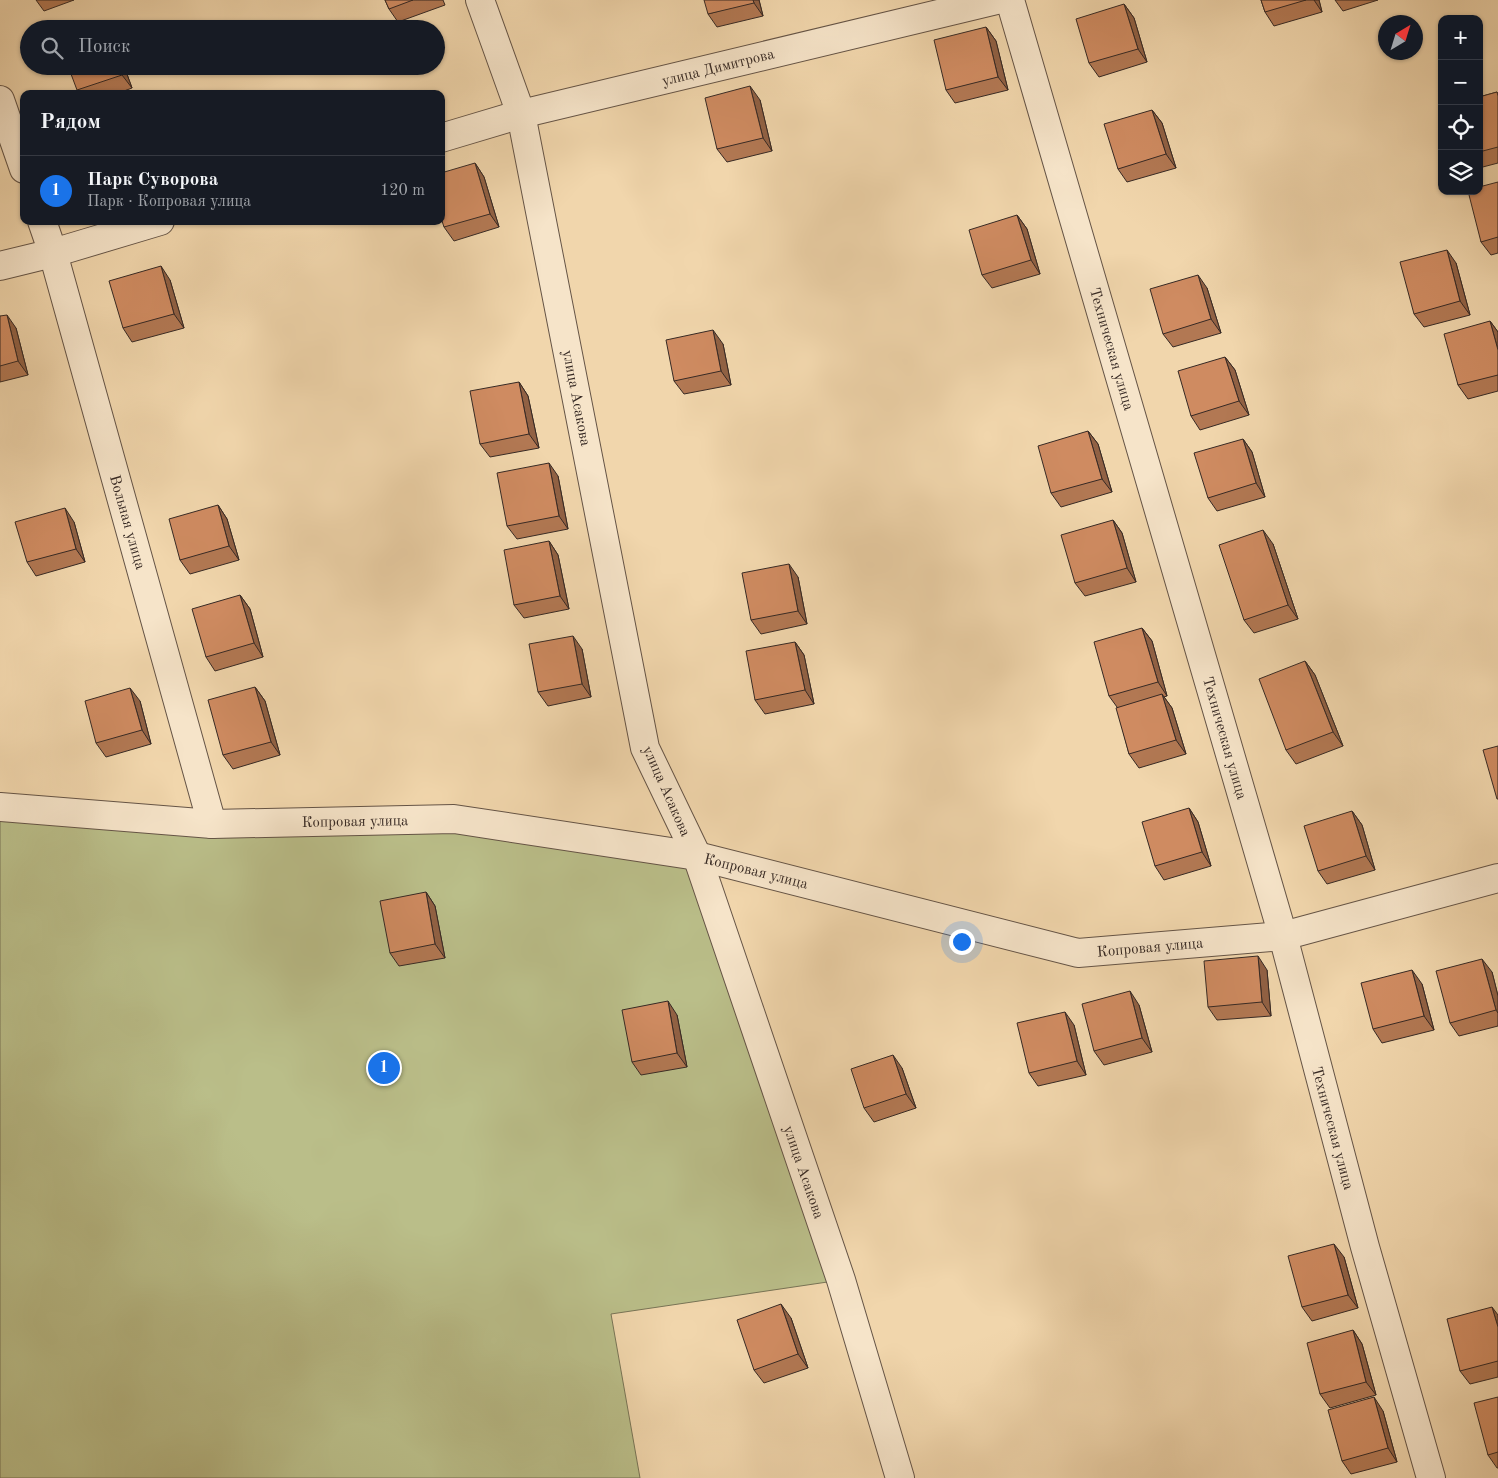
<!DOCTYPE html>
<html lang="ru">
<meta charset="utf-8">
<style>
body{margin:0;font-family:"Old Standard TT",serif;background:#242831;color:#f1f3f6}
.controls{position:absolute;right:15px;top:15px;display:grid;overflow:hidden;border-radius:10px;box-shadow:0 1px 4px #0004}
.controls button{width:45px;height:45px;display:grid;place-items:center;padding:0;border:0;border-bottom:1px solid #363941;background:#171b24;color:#f1f3f6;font:25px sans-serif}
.compass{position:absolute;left:1378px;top:15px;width:45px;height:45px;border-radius:50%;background:#171b24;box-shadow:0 1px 4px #0004;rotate:38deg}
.you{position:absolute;left:961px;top:941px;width:18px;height:18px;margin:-12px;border:4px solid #fff;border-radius:50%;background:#1a73e8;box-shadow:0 0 0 8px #1a73e833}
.badge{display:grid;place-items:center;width:32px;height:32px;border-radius:50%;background:#1a73e8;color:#fff;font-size:16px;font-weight:700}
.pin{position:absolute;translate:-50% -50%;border:2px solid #fff;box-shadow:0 1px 5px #0006}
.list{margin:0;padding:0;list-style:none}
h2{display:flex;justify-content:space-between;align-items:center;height:65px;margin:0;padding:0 20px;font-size:21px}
h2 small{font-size:16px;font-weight:400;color:#9ea1a6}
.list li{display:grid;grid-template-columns:32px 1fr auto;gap:15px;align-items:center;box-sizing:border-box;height:70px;padding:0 20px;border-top:1px solid #363941}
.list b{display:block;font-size:19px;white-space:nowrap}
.list p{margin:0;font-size:16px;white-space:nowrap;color:#9ea1a6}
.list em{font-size:16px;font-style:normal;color:#9ea1a6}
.icon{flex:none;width:28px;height:28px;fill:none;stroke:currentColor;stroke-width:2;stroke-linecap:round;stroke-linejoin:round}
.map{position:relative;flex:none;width:1498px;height:1478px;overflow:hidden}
.search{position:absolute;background:#171b24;box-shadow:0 1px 4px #0004;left:20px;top:20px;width:425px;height:55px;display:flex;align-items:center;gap:12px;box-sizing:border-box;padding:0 18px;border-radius:28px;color:#9ea1a6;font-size:19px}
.panel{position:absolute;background:#171b24;box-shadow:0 1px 4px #0004;left:20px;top:90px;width:425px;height:135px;border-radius:10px}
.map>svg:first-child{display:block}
</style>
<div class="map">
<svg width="1498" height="1478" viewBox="0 0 1498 1478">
<rect width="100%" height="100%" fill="#f1d6ac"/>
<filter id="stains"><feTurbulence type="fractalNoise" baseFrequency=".004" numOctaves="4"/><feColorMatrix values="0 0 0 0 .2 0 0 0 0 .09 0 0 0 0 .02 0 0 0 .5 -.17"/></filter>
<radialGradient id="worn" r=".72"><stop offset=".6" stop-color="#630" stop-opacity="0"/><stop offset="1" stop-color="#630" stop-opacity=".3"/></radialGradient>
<path fill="#babe89" stroke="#787456" d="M 0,807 L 454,819 L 697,856 L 841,1280 L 611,1314 L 640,1478 L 0,1478 Z"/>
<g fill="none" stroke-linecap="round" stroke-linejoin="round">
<g stroke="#655446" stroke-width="30">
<g id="minor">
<path d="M 480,0 L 521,114 L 645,748 L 697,856 L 841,1280 L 900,1478"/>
<path d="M 1010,0 L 1283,936 L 1365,1247 L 1431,1478"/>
<path d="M 0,100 L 24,169"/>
<path d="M 441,138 L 521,114 L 997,0"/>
<path d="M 42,221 L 53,253 L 212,824"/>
<path d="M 0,266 L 53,253 L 160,221"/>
<path d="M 0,807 L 212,824 L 454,819 L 697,856 L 1078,953 L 1283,936 L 1498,878"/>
</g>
</g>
<use href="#minor" stroke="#f6e4c9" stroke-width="28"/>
</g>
<g fill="#b27853" stroke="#362924">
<path d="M 36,0 L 74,0 L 44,11 Z"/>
<path d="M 385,0 L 443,0 L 445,5 L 398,22 L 389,9 Z"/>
<path d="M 759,0 L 763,16 L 717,27 L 708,14 Z"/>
<path d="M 1261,0 L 1319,0 L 1322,12 L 1274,26 L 1265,12 Z"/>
<path d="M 1335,0 L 1378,0 L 1343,11 Z"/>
<path d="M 1124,4 L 1134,18 L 1147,62 L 1099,77 L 1089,63 Z"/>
<path d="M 986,27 L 996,41 L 1008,90 L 955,103 L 946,90 Z"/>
<path d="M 124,66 L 132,88 L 116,94 L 79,94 L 77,90 Z"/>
<path d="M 1497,92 L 1498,93 L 1498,163 L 1479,168 L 1479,97 Z"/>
<path d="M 760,100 L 772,151 L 727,162 L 717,149 Z"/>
<path d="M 1152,110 L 1162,123 L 1176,168 L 1127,182 L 1118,169 Z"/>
<path d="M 475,163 L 484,177 L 499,227 L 454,241 L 444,227 Z"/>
<path d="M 1498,182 L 1498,253 L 1491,255 L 1481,242 Z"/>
<path d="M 1017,215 L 1027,229 L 1040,274 L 992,288 L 982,275 Z"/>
<path d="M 1456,263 L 1470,315 L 1424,327 L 1414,314 Z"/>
<path d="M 170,280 L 184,328 L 132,342 L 123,328 Z"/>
<path d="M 1207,288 L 1221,333 L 1173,347 L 1163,334 Z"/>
<path d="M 0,316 L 16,328 L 28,375 L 0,382 Z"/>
<path d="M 1490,321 L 1498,332 L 1498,391 L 1468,399 L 1458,385 Z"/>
<path d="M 723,344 L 731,385 L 684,394 L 674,381 Z"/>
<path d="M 1225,357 L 1235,370 L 1249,415 L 1200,430 L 1191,416 Z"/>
<path d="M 519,382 L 528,396 L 539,448 L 490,457 L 480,444 Z"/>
<path d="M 1088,431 L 1098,444 L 1112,492 L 1061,507 L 1051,493 Z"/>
<path d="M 1243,439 L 1252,452 L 1265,497 L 1217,511 L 1208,498 Z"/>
<path d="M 558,476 L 568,529 L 517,539 L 507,526 Z"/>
<path d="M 218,505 L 227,519 L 239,560 L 190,574 L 180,560 Z"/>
<path d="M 1113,520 L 1122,533 L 1136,582 L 1085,596 L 1075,583 Z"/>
<path d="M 74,522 L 85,562 L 36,576 L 27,562 Z"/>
<path d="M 549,541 L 558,555 L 569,609 L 524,618 L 514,605 Z"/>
<path d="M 1273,544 L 1298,619 L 1254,633 L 1244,620 Z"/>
<path d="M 798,577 L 807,624 L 761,634 L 751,620 Z"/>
<path d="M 240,595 L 250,609 L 263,657 L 215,671 L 206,657 Z"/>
<path d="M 1142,628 L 1152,641 L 1167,696 L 1164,697 L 1172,708 L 1186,754 L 1139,768 L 1129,754 L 1117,707 L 1109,696 Z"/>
<path d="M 795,642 L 804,655 L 814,704 L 765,714 L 755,700 Z"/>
<path d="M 582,649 L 591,697 L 548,706 L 538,692 Z"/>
<path d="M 1305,661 L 1315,675 L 1343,746 L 1296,764 L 1286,750 Z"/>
<path d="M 255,687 L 265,701 L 280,755 L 233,769 L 223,755 Z"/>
<path d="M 140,701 L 151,744 L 106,757 L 96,743 Z"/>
<path d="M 1189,808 L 1198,822 L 1211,866 L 1164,880 L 1155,866 Z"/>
<path d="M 1352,811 L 1362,825 L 1375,870 L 1327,884 L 1318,871 Z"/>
<path d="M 426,892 L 435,906 L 445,958 L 399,966 L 390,953 Z"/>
<path d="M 1267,970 L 1271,1016 L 1217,1020 L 1208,1007 Z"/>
<path d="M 1492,972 L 1498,996 L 1498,1026 L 1459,1036 L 1450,1023 Z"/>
<path d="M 1422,984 L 1434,1030 L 1382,1043 L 1373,1029 Z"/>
<path d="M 1139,1005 L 1152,1052 L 1104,1065 L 1094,1051 Z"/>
<path d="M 677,1015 L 687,1067 L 641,1075 L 632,1062 Z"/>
<path d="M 1074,1025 L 1086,1075 L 1038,1086 L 1029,1073 Z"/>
<path d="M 902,1068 L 916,1108 L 874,1122 L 864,1108 Z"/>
<path d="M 1344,1257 L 1358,1308 L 1312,1321 L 1302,1307 Z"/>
<path d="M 1498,1315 L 1498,1377 L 1470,1384 L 1460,1371 Z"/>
<path d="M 791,1318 L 808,1368 L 764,1383 L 754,1370 Z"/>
<path d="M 1353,1330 L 1362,1344 L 1376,1395 L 1330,1408 L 1320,1394 Z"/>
<path d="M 1498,1397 L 1498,1468 L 1497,1468 L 1488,1455 Z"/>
<path d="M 1383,1411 L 1397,1462 L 1351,1474 L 1342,1461 Z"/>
</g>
<g fill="#916144" stroke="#362924">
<path d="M 753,0 L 759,0 L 763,16 L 754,3 Z"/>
<path d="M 1314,0 L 1319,0 L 1322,12 Z"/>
<path d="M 1124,4 L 1134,18 L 1147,62 L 1138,49 Z"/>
<path d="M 986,27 L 996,41 L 1008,90 L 998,77 Z"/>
<path d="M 119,66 L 124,66 L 132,88 L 122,75 Z"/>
<path d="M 750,86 L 760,100 L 772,151 L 763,138 Z"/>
<path d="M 1152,110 L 1162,123 L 1176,168 L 1166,154 Z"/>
<path d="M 475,163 L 484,177 L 499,227 L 490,214 Z"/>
<path d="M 1017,215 L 1027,229 L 1040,274 L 1031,260 Z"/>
<path d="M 1447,250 L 1456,263 L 1470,315 L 1460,301 Z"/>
<path d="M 161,266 L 170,280 L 184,328 L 174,314 Z"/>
<path d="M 1198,275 L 1207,288 L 1221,333 L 1211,319 Z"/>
<path d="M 7,315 L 16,328 L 28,375 L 18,361 Z"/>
<path d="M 1490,321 L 1498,332 L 1498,350 Z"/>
<path d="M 713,330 L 723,344 L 731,385 L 721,371 Z"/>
<path d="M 1225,357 L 1235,370 L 1249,415 L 1239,401 Z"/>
<path d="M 519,382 L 528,396 L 539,448 L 529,434 Z"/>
<path d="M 1088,431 L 1098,444 L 1112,492 L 1102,479 Z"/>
<path d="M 1243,439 L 1252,452 L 1265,497 L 1256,483 Z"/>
<path d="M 549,463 L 558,476 L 568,529 L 559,516 Z"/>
<path d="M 218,505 L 227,519 L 239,560 L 229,546 Z"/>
<path d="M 65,508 L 74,522 L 85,562 L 76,549 Z"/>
<path d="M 1113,520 L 1122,533 L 1136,582 L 1127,568 Z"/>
<path d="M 1263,530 L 1273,544 L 1298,619 L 1288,605 Z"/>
<path d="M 549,541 L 558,555 L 569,609 L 560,596 Z"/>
<path d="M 789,564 L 798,577 L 807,624 L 798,611 Z"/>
<path d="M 240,595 L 250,609 L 263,657 L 254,643 Z"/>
<path d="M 1142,628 L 1152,641 L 1167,696 L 1158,682 Z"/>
<path d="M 573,636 L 582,649 L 591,697 L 582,684 Z"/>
<path d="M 795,642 L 804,655 L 814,704 L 805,690 Z"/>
<path d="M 1305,661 L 1315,675 L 1343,746 L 1333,732 Z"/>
<path d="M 255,687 L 265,701 L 280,755 L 271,742 Z"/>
<path d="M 130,688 L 140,701 L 151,744 L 142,730 Z"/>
<path d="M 1162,694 L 1172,708 L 1186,754 L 1176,740 Z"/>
<path d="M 1189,808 L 1198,822 L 1211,866 L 1202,852 Z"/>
<path d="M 1352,811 L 1362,825 L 1375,870 L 1366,856 Z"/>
<path d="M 426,892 L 435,906 L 445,958 L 435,944 Z"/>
<path d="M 1258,956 L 1267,970 L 1271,1016 L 1262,1002 Z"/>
<path d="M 1482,959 L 1492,972 L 1498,996 L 1498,1013 L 1496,1010 Z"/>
<path d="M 1412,970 L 1422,984 L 1434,1030 L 1424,1016 Z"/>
<path d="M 1130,991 L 1139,1005 L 1152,1052 L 1142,1038 Z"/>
<path d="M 668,1001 L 677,1015 L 687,1067 L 677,1053 Z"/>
<path d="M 1065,1012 L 1074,1025 L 1086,1075 L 1077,1061 Z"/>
<path d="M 893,1055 L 902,1068 L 916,1108 L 906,1094 Z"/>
<path d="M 1334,1244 L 1344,1257 L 1358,1308 L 1348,1295 Z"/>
<path d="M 781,1304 L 791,1318 L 808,1368 L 798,1354 Z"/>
<path d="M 1492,1307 L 1498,1315 L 1498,1327 Z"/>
<path d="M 1353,1330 L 1362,1344 L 1376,1395 L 1366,1382 Z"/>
<path d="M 1374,1397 L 1383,1411 L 1397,1462 L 1388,1448 Z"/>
</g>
<g fill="#cf8b61" stroke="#362924">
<path d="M 385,0 L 413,0 L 389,9 Z"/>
<path d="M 704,0 L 753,0 L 754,3 L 708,14 Z"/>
<path d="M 1261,0 L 1306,0 L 1265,12 Z"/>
<path d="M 1124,4 L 1138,49 L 1089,63 L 1076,19 Z"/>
<path d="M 106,26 L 106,29 L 99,29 Z"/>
<path d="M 986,27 L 998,77 L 946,90 L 934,40 Z"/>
<path d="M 68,66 L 119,66 L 122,75 L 77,90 Z"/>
<path d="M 750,86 L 763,138 L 717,149 L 705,98 Z"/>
<path d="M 1497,92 L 1498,96 L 1498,147 L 1479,152 L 1479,97 Z"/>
<path d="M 1152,110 L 1166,154 L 1118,169 L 1104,124 Z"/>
<path d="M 475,163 L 490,214 L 444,227 L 441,218 L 441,173 Z"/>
<path d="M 1498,182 L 1498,237 L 1481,242 L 1468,191 L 1479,191 L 1479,187 Z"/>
<path d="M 1017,215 L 1031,260 L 982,275 L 969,230 Z"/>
<path d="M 1447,250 L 1460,301 L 1414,314 L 1400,262 Z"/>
<path d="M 161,266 L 174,314 L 123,328 L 109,281 Z"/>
<path d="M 1198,275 L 1211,319 L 1163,334 L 1150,289 Z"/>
<path d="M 7,315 L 18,361 L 0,366 L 0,316 Z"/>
<path d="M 1490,321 L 1498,350 L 1498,375 L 1458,385 L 1444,334 Z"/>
<path d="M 713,330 L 721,371 L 674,381 L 666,340 Z"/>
<path d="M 1225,357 L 1239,401 L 1191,416 L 1178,371 Z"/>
<path d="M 519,382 L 529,434 L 480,444 L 470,391 Z"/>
<path d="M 1088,431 L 1102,479 L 1051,493 L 1038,446 Z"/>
<path d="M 1243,439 L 1256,483 L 1208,498 L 1194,453 Z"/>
<path d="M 549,463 L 559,516 L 507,526 L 497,473 Z"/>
<path d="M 218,505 L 229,546 L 180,560 L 169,519 Z"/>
<path d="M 65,508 L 76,549 L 27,562 L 15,522 Z"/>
<path d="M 1113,520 L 1127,568 L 1075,583 L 1061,535 Z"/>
<path d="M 1263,530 L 1288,605 L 1244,620 L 1219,545 Z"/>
<path d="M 549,541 L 560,596 L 514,605 L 504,550 Z"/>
<path d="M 789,564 L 798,611 L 751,620 L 742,573 Z"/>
<path d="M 240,595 L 254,643 L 206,657 L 192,609 Z"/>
<path d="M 1142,628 L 1158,682 L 1109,696 L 1094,642 Z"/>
<path d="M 573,636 L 582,684 L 538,692 L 529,644 Z"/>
<path d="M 795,642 L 805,690 L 755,700 L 746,651 Z"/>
<path d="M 1305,661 L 1333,732 L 1286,750 L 1259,679 Z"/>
<path d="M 255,687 L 271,742 L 223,755 L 208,700 Z"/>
<path d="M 130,688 L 142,730 L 96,743 L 85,701 Z"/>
<path d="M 1162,694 L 1176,740 L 1129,754 L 1116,708 Z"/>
<path d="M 1498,746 L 1498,799 L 1497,799 L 1483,750 Z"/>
<path d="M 1189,808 L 1202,852 L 1155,866 L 1142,822 Z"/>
<path d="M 1352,811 L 1366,856 L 1318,871 L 1304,826 Z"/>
<path d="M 426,892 L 435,944 L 390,953 L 380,901 Z"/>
<path d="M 1258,956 L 1262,1002 L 1208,1007 L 1204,961 Z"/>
<path d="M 1482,959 L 1496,1010 L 1450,1023 L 1436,971 Z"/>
<path d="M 1412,970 L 1424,1016 L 1373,1029 L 1361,983 Z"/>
<path d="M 1130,991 L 1142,1038 L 1094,1051 L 1082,1004 Z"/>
<path d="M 668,1001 L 677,1053 L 632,1062 L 622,1010 Z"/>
<path d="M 1065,1012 L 1077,1061 L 1029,1073 L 1017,1023 Z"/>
<path d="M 893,1055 L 906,1094 L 864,1108 L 851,1069 Z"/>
<path d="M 1334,1244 L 1348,1295 L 1302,1307 L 1288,1256 Z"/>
<path d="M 781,1304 L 798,1354 L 754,1370 L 737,1320 Z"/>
<path d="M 1492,1307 L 1498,1327 L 1498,1361 L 1460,1371 L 1447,1319 Z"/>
<path d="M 1353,1330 L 1366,1382 L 1320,1394 L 1307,1343 Z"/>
<path d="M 1374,1397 L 1388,1448 L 1342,1461 L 1328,1410 Z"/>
<path d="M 1498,1397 L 1498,1452 L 1488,1455 L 1474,1403 Z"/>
</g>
<g text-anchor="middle" stroke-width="4" stroke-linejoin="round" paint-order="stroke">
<g font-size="15" fill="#362924" stroke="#f6e4c9">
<text transform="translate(718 67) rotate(-14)" y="5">улица Димитрова</text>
<text transform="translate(1112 349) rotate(74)" y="5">Техническая улица</text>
<text transform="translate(577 398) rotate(79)" y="5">улица Асакова</text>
<text transform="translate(128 522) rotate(74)" y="5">Вольная улица</text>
<text transform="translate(1225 738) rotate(74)" y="5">Техническая улица</text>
<text transform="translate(667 791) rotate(66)" y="5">улица Асакова</text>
<text transform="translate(355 821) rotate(-1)" y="5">Копровая улица</text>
<text transform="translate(756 871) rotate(14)" y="5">Копровая улица</text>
<text transform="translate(1150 947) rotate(-5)" y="5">Копровая улица</text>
<text transform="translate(1333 1128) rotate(75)" y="5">Техническая улица</text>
<text transform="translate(804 1172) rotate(71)" y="5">улица Асакова</text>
</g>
</g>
<rect width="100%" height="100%" filter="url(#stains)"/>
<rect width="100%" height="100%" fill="url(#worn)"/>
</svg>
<div class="controls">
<button>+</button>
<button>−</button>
<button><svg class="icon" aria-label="locate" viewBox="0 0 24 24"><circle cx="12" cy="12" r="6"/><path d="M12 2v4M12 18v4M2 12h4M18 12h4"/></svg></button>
<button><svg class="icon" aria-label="layers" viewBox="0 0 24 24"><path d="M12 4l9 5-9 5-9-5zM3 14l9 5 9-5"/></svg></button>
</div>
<svg class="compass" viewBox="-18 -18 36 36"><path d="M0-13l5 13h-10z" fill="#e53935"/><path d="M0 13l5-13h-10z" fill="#9ea1a6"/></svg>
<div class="you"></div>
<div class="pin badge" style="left:384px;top:1068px">1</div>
<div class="search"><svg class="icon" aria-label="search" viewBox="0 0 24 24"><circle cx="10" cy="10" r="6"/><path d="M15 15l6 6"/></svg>Поиск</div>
<section class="panel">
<h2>Рядом<small></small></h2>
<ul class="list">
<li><span class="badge">1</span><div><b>Парк Суворова</b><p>Парк · Копровая улица</p></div><em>120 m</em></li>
</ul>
</section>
</div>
